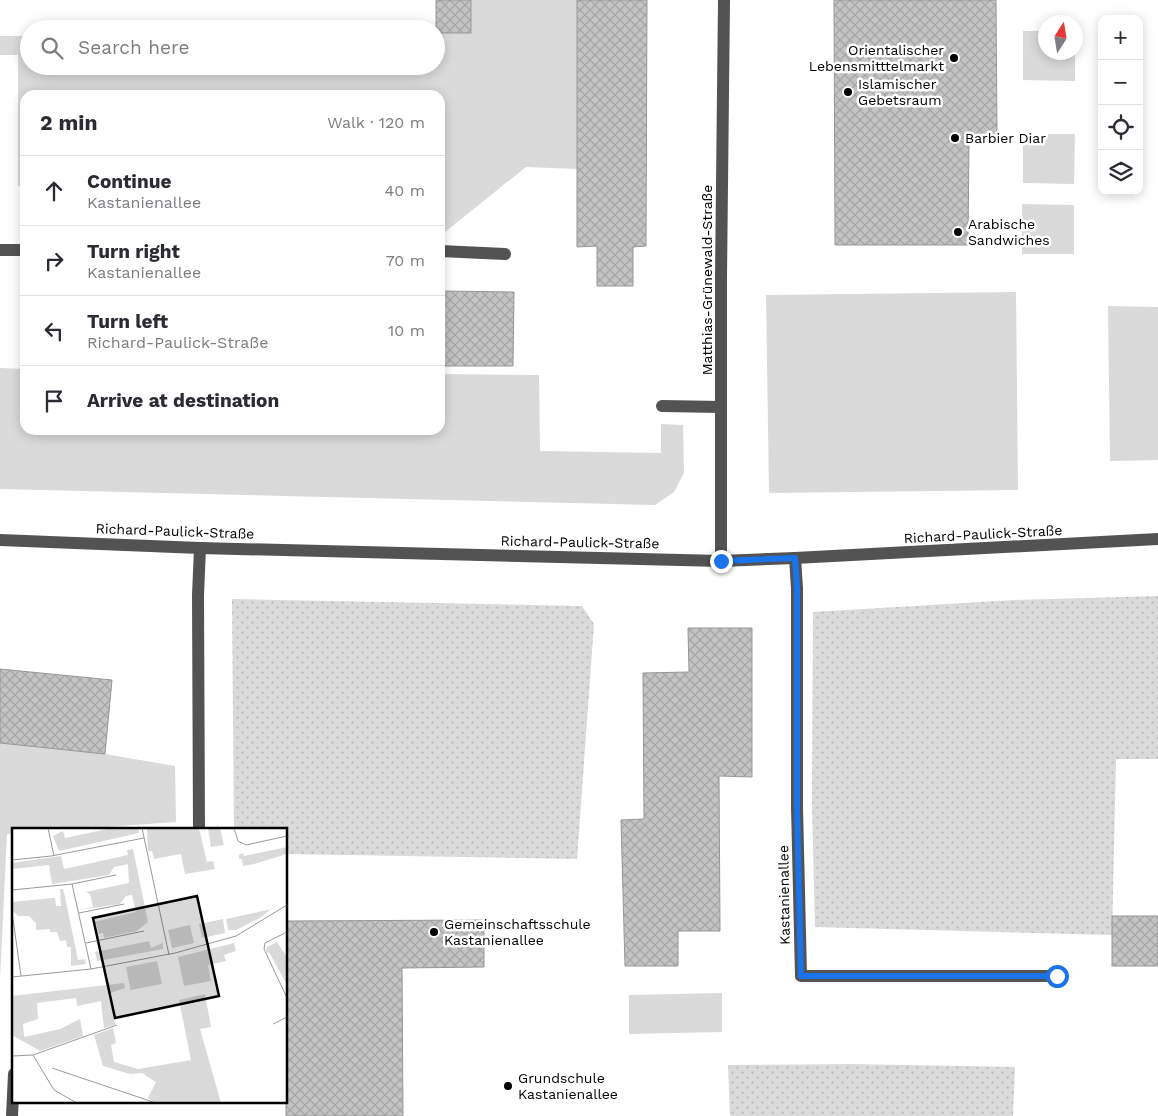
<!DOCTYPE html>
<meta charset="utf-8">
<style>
body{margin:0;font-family:"Work Sans",sans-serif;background:#f7f7f7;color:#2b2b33}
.controls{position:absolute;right:15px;top:15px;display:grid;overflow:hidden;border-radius:10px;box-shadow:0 2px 12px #0003}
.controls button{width:45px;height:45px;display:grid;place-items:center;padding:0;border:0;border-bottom:1px solid #e1e1e2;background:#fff;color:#2b2b33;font:25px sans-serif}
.compass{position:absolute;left:1038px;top:15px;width:45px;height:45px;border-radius:50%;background:#fff;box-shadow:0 2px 12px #0003;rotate:12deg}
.stop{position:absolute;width:15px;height:15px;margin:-11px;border:4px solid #1a73e8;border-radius:50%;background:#fff}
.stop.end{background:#1a73e8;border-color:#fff;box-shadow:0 1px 5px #0008}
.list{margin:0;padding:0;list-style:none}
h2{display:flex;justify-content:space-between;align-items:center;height:65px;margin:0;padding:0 20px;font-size:21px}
h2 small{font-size:16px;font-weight:400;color:#7c7c81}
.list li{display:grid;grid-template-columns:32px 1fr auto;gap:15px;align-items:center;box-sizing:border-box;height:70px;padding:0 20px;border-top:1px solid #e1e1e2}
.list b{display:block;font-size:19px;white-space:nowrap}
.list p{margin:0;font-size:16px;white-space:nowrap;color:#7c7c81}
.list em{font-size:16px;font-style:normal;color:#7c7c81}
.icon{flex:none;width:28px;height:28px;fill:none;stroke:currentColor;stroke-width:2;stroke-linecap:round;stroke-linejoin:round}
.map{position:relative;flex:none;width:1158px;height:1116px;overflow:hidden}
.search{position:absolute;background:#fff;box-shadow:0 2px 12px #0003;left:20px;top:20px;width:425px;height:55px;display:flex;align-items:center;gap:12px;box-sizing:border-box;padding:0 18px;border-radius:28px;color:#7c7c81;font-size:19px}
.panel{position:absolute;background:#fff;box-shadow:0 2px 12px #0003;left:20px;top:90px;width:425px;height:345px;border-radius:15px}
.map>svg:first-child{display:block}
</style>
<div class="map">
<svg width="1158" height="1116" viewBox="0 0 1158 1116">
<defs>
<pattern id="park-dots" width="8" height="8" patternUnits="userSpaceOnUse" patternTransform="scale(1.25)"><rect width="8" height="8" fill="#dadada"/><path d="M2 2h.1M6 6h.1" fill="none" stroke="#b9b9b9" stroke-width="1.8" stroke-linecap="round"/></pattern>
<pattern id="building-cross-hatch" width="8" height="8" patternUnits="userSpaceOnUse" patternTransform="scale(1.25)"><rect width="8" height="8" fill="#c3c3c3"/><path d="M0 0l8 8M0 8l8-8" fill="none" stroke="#a6a6a6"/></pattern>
</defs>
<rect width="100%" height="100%" fill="#fff"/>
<g fill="#dadada">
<path d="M 471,0 L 577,0 L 577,169 L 526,167 L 440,236 L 440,95 L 25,95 L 25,186 L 18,186 L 18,55 L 0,55 L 0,36 L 29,36 L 29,66 L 436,66 L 436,33 L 471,33 Z"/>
<path d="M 1023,31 L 1045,31 L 1046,52 L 1075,53 L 1075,81 L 1023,80 Z"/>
<path d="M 1023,134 L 1075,134 L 1074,184 L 1023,183 Z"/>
<path d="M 1022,204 L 1074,205 L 1074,254 L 1022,254 Z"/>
<path d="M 1016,292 L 1018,490 L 769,493 L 766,295 Z"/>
<path d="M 1108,306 L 1158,307 L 1158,460 L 1110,461 Z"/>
<path d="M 0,368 L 25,369 L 25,430 L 440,430 L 440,374 L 539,375 L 540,451 L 661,453 L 661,424 L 683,425 L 684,473 L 674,492 L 655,505 L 0,489 Z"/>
<path d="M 0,743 L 105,754 L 175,766 L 176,822 L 63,830 L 14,830 L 14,833 L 7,834 L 0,980 Z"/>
<path d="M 722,993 L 722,1032 L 629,1034 L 629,995 Z"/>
</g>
<g fill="url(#park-dots)">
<path d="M 1158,596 L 1158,759 L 1116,759 L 1112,935 L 815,927 L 812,804 L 813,612 L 1014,600 Z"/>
<path d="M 232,599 L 582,606 L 594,624 L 577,859 L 286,854 L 286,830 L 234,830 Z"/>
<path d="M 851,1064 L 1015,1067 L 1013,1116 L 730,1116 L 728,1065 Z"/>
</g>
<g fill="url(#building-cross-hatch)" stroke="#979797">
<rect x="436" y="0" width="35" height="33"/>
<path d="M 577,0 L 647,0 L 646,246 L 633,247 L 633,286 L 597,286 L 597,246 L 577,247 Z"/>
<path d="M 834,0 L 996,0 L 997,135 L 969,135 L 968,245 L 835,245 Z"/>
<path d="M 440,291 L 514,292 L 513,366 L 440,366 Z"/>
<path d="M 688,628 L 752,628 L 752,777 L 719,776 L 720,931 L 678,931 L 678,966 L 625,966 L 621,820 L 644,819 L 643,673 L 689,672 Z"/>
<path d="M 0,669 L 112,680 L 105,754 L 0,743 Z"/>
<rect x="1112" y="916" width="46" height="50"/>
<path d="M 484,920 L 484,967 L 402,968 L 403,1116 L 286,1116 L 286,921 Z"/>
</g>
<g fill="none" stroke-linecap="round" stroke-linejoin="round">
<g stroke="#535353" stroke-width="12">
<path d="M 0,250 L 25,250"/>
<path d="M 440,251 L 505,254"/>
<path d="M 662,406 L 721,407"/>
<path d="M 0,540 L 200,548 L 721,561 L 795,558 L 1158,539"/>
<path d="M 795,558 L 797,588 L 797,807 L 801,976 L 1057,976"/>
<path d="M 721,561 L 721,278 L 724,0"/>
<path d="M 199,830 L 198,595 L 200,548"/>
<path d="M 12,1116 L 14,1074"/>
</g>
</g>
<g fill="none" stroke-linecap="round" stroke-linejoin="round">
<path stroke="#1a73e8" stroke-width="6" d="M 721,561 L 795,558 L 797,588 L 797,807 L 801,976 L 1057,976"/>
</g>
<g fill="#000" stroke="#fff" stroke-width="2">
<circle cx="954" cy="58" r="5"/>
<circle cx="848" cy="92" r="5"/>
<circle cx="955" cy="138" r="5"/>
<circle cx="958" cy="232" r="5"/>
<circle cx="434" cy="932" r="5"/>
<circle cx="508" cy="1086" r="5"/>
</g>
<g text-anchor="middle" stroke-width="5" stroke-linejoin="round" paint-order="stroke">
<g font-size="14" fill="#000" stroke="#fff" text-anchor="start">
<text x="944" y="55" text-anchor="end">Orientalischer<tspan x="944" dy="16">Lebensmitttelmarkt</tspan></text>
<text x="858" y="89">Islamischer<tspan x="858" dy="16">Gebetsraum</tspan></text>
<text x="965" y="143">Barbier Diar</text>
<text x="968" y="229">Arabische<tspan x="968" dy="16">Sandwiches</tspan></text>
<text x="444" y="929">Gemeinschaftsschule<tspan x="444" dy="16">Kastanienallee</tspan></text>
<text x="518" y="1083">Grundschule<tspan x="518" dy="16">Kastanienallee</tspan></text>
</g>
<g font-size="14" fill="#000" stroke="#fff">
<text transform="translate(707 280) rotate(-90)" y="5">Matthias-Grünewald-Straße</text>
<text transform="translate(175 531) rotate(2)" y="5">Richard-Paulick-Straße</text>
<text transform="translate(983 534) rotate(-3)" y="5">Richard-Paulick-Straße</text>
<text transform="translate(580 542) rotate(1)" y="5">Richard-Paulick-Straße</text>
<text transform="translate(784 895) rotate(-91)" y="5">Kastanienallee</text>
</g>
</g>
<g transform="translate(12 828)">
<rect width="275" height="275" fill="#fff"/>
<path d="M 196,0 L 208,0 L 212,17 L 199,19 ZM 275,19 L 275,26 L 242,36 L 231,38 L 230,31 L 227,31 L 227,27 L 231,25 L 232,28 ZM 121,21 L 136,94 L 125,103 L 92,110 L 91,105 L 87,106 L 84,95 L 81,94 L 124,84 L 120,67 L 114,68 L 108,76 L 68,82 L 81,79 L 78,66 L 74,64 L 117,55 L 116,36 L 102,39 L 97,47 L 40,56 L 37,37 L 0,41 L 0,35 L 49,28 L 52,41 L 116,27 L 115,22 ZM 48,61 L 51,61 L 53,69 L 66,132 L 73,131 L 74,136 L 59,138 L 59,119 L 55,119 L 54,112 L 48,113 L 45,104 L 38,104 L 38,101 L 24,102 L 24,95 L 17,88 L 6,88 L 0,82 L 0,74 L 40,70 L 43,70 L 44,78 L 49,78 ZM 269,73 L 248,90 L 224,102 L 216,102 L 214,91 L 260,81 ZM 211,91 L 213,105 L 190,110 L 187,96 ZM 178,97 L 182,115 L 160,120 L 156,102 ZM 137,113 L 139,120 L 151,115 L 151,121 L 81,134 L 85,133 L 83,124 ZM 265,114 L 275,129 L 275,157 L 257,124 L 254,125 L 255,119 ZM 112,155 L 113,160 L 98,165 L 103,197 L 92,200 L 89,173 L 65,178 L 64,170 L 25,175 L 26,191 L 11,196 L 12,209 L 48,201 L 68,191 L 71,208 L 28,223 L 0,207 L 0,168 Z" fill="#dadada"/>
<path d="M 100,0 L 126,0 L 127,5 L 47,23 L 41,8 L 51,3 L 53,10 ZM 135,0 L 187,0 L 195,34 L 201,33 L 203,41 L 173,46 L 169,26 L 142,31 L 140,23 L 136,23 ZM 222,115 L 224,123 L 212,127 L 214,133 L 196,137 L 199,153 L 172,158 L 166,129 ZM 145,133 L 150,156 L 119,162 L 119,165 L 114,139 ZM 193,166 L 199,199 L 188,201 L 209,275 L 144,275 L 136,270 L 144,254 L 130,245 L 118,246 L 91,238 L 82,207 L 101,200 L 104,215 L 99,217 L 102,234 L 126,241 L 179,232 L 167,172 Z" fill="#dadada"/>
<path fill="none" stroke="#999" stroke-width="1" d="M 36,0 L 42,28M 130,0 L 157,127M 222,0 L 226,13 L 234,17 L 275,8M 0,32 L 39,28 L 132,10M 60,56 L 79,141M 0,62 L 60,56 L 104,47M 0,84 L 9,148M 67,85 L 112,76M 273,105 L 253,115 L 252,121 L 275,170M 74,115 L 132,103M 0,149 L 79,141 L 163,125 L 224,108 L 275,77M 261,196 L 275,189M 21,227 L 105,197M 21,227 L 42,262 L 65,275M 0,228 L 21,227M 40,240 L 144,275"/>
<path fill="#000" fill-opacity="0.15" stroke="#000" stroke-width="2.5" d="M 185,68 L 207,168 L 103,190 L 81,90 Z"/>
<rect width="275" height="275" fill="none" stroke="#000" stroke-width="2.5"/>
</g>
</svg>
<div class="controls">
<button>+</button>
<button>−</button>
<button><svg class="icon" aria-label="locate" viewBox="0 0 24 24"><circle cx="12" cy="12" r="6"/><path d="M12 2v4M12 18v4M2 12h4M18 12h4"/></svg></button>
<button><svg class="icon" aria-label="layers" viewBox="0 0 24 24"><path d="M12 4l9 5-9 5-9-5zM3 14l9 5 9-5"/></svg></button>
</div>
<svg class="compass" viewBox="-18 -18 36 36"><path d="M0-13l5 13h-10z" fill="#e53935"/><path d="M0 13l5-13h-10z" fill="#7c7c81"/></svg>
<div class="stop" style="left:1057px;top:976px"></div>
<div class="stop end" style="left:721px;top:561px"></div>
<div class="search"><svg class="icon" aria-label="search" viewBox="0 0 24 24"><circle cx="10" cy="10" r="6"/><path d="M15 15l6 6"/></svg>Search here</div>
<section class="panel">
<h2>2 min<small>Walk · 120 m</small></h2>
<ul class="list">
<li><svg class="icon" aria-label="ahead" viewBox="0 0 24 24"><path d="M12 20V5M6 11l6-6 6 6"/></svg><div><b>Continue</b><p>Kastanienallee</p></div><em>40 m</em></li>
<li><svg class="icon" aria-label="right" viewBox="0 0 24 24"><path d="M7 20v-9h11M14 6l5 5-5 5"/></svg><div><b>Turn right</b><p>Kastanienallee</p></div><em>70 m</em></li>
<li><svg class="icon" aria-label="left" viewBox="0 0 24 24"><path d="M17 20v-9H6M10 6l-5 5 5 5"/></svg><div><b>Turn left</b><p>Richard-Paulick-Straße</p></div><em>10 m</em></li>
<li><svg class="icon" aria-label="arrive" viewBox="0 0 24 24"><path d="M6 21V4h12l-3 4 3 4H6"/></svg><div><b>Arrive at destination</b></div></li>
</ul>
</section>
</div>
